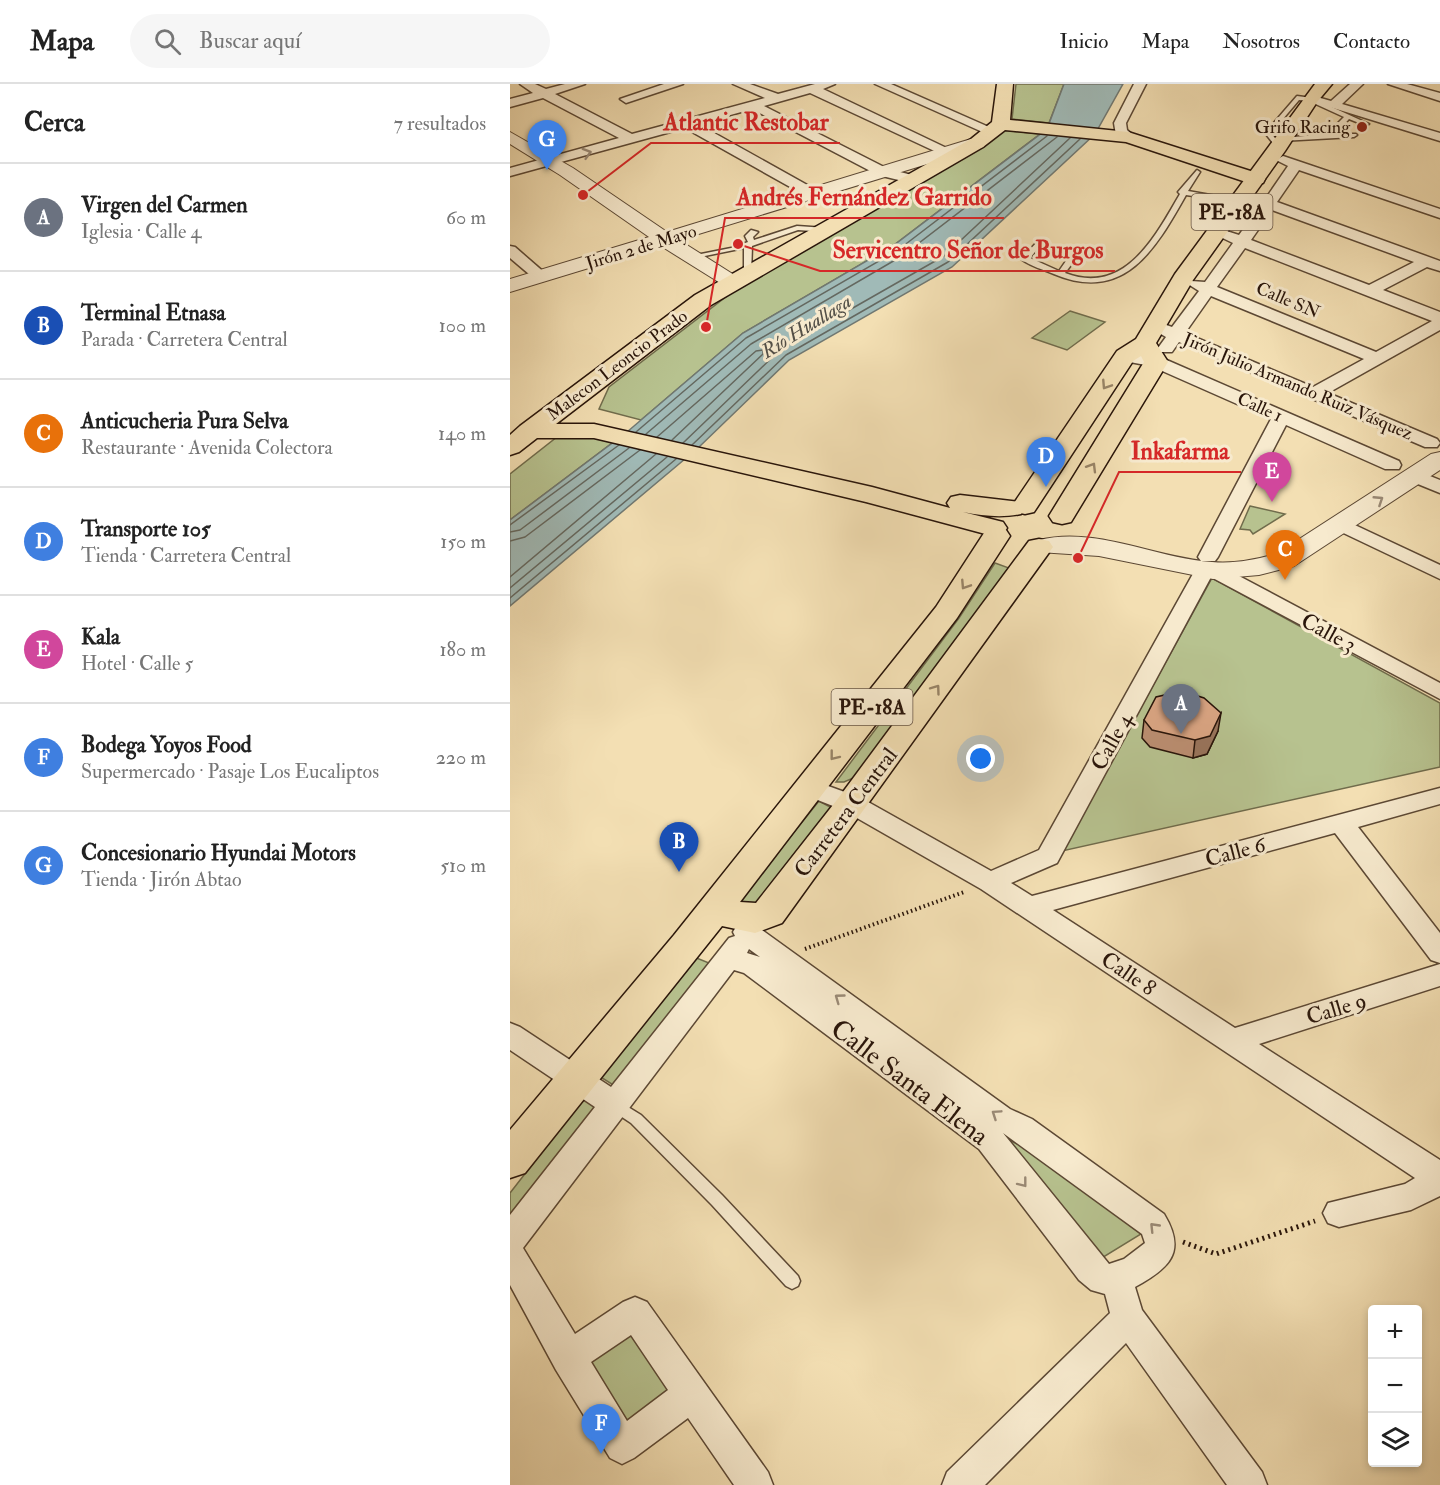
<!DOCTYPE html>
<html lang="es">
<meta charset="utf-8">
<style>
body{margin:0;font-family:"IM FELL Double Pica",serif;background:#f6f6f6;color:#222}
.controls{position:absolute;right:18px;bottom:18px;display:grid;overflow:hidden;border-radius:6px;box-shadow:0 3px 9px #0003}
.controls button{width:54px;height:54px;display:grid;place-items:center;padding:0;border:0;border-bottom:2px solid #e0e0e0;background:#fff;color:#222;font:30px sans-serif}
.you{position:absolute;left:471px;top:675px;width:21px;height:21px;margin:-15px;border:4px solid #fff;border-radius:50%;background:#1a73e8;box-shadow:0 0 0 9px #1a73e833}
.badge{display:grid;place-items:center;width:39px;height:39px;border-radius:50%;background:#8f2418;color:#fff;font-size:20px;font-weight:700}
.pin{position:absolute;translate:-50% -50px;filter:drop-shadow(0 2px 3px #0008)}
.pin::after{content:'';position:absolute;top:32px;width:21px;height:18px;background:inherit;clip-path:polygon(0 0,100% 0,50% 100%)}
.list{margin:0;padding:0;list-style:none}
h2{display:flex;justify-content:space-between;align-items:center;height:78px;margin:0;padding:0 24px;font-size:26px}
h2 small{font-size:20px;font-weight:400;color:#767676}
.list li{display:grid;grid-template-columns:39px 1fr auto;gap:18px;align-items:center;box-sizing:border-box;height:108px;padding:0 24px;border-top:2px solid #e0e0e0}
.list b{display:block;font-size:22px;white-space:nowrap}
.list p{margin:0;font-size:20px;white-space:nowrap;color:#767676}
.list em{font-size:20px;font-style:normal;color:#767676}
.icon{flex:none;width:33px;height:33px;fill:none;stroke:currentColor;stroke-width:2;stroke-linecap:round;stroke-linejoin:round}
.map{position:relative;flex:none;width:930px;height:1401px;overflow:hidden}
header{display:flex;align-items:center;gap:36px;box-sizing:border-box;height:84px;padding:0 30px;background:#fff;border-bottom:2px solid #e0e0e0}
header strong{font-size:28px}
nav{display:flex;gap:33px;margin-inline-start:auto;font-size:21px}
.search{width:420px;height:54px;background:#f6f6f6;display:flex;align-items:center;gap:15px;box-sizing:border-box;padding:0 21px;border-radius:33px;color:#767676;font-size:22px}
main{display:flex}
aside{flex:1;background:#fff}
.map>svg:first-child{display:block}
</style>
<header>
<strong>Mapa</strong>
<div class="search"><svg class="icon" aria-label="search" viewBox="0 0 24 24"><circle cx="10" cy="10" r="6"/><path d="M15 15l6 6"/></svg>Buscar aquí</div>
<nav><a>Inicio</a><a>Mapa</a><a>Nosotros</a><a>Contacto</a></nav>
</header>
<main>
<aside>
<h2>Cerca<small>7 resultados</small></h2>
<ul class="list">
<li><span class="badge" style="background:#6b7280">A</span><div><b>Virgen del Carmen</b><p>Iglesia · Calle 4</p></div><em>60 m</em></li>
<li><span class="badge" style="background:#1a4fb4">B</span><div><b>Terminal Etnasa</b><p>Parada · Carretera Central</p></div><em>100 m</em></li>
<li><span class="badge" style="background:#e8710a">C</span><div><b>Anticucheria Pura Selva</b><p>Restaurante · Avenida Colectora</p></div><em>140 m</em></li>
<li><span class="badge" style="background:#3f7fe0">D</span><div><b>Transporte 105</b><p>Tienda · Carretera Central</p></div><em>150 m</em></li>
<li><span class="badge" style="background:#d1479c">E</span><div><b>Kala</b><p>Hotel · Calle 5</p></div><em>180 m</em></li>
<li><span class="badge" style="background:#3f7fe0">F</span><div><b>Bodega Yoyos Food</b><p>Supermercado · Pasaje Los Eucaliptos</p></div><em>220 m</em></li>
<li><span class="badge" style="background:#3f7fe0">G</span><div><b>Concesionario Hyundai Motors</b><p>Tienda · Jirón Abtao</p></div><em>510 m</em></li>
</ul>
</aside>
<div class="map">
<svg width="930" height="1401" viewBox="0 0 930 1401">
<rect width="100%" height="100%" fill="#f3dfb3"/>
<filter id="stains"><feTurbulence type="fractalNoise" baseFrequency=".00333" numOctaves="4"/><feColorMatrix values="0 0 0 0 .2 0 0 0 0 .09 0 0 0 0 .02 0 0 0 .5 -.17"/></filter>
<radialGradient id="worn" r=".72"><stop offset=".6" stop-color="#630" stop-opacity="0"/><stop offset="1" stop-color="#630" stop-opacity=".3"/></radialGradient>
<g fill="#b7c28f" stroke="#706c4c" stroke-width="1.5">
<path d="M 506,0 L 554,0 L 539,39 L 502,35 Z"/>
<path d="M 492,46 L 530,50 L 384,161 L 233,249 L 131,336 L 89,325 L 99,303 L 234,199 L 465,68 Z"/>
<path d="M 560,227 L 595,238 L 557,266 L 522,254 Z"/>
<path d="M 75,350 L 106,356 L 0,436 L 0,390 L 47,353 Z"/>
<path d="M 740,422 L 775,430 L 743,450 L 740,446 L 730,445 Z"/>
<path d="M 485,479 L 499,484 L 348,692 L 334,698 L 326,698 L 449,534 Z"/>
<path d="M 702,494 L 930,619 L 930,683 L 552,767 Z"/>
<path d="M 309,717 L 322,724 L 249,821 L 227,819 Z"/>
<path d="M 184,873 L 204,881 L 108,1004 L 89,992 Z"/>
<path d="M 78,1009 L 93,1024 L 0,1142 L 0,1109 Z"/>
<path d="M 496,1055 L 517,1064 L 631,1150 L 582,1180 Z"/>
<path d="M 121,1249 L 161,1308 L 112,1342 L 72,1280 Z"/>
</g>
<path fill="#a0bab7" stroke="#707872" stroke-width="1.5" d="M 554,0 L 613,0 L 585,50 L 442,183 L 279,276 L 188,364 L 0,522 L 0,436 L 117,348 L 233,249 L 384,161 L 537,45 Z"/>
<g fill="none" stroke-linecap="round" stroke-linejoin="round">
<g stroke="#646860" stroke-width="1.5">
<path d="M 126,348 L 236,254 L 388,166 L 537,52"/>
<path d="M 136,350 L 241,260 L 392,172 L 547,53"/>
<path d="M 147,353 L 246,267 L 253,266 L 253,270 L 162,356"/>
<path d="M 173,359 L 271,265 L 434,172 L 560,54"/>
<path d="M 182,361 L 276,271 L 438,178 L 570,55"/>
<path d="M 0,441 L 109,361"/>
<path d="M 0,448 L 10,446 L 119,364"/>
<path d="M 0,457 L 15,453 L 130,366"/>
<path d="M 0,493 L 146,370"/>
<path d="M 0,504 L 157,373"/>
<path d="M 0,514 L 166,375"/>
</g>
<g stroke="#5c4834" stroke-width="3">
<g id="service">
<path d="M 787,12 L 802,14 L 859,40 L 854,41 L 839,35 L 825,50 L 846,50 L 847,51 L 844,53 L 771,57 L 770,56 L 773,54 L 817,50 L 834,33 L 799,17 L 789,16 L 761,49 L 772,63 L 767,64 L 755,49 Z"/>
<path d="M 687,86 L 690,88 L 678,107 L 734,117 L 730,119 L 676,111 C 646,164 615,220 544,190 C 534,186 520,182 511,175 L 529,156 L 533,158 L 520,174 L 549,187 L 563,167 L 569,167 L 570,169 L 555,189 C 615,212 645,153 670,110 L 668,108 Z"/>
<path d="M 287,142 L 316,144 L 320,146 L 316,148 L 288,146 L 242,162 L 241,191 L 234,189 L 234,164 L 180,175 L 176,173 L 221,164 L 238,158 L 235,152 L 241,146 L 248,148 L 243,153 L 244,156 Z"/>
<path d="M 105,1015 L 131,1031 L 212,1111 L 288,1192 L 290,1197 L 288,1202 L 282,1205 L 276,1202 L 202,1121 L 121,1039 L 100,1025 L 98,1021 L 100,1017 Z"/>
</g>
</g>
<g stroke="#5c4834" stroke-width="3">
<g id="minor">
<path d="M 10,0 L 25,0 L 36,5 L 55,0 L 75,0 L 45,10 L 122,50 L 255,14 L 223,0 L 240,0 L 268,10 L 305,0 L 325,0 L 313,5 L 445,68 L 443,71 L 433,71 L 300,9 L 254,22 L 378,85 L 410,93 L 410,99 L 405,100 L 368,91 L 242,25 L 188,40 L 308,107 L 308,113 L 298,113 L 175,44 L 0,92 L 0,84 L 109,54 L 33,14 L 0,23 L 0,15 L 23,9 Z"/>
<path d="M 154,0 L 173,0 L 116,19 L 110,15 Z"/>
<path d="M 365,0 L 381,0 L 488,47 L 487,50 L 477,50 Z"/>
<path d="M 624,0 L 636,0 L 616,39 L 617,46 L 625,53 L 618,57 L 606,51 L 604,39 Z"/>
<path d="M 840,0 L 853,0 L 832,20 L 930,49 L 930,57 L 794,15 L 800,11 L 821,17 Z"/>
<path d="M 878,0 L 897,0 L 930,9 L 930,17 Z"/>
<path d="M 773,72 L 930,125 L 930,134 L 789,86 L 767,118 L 930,177 L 930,187 L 917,183 L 873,206 L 930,228 L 930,246 L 818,309 L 927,355 L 930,359 L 927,363 L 915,363 L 669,258 L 662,268 L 650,268 L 648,264 L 656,253 L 637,242 L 645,237 L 662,243 L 689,207 L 678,200 L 681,197 L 695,198 L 723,159 L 700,148 L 707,144 L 729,151 L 750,122 L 740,118 L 740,112 L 756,114 L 778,82 L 766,76 ZM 762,126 L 904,178 L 859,201 L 741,156 ZM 735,164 L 922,237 L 866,268 L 707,203 ZM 701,212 L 854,275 L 803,303 L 675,249 Z"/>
<path d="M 0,162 L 5,163 L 36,190 L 39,193 L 36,196 L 26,196 L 0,174 Z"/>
<path d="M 615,267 L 652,274 L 889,377 L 891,381 L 889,385 L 875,385 L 776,341 L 708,473 L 705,477 L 691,477 L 688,473 L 761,335 L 641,282 L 609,276 L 607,272 L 609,268 Z"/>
<path d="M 905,386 L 930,396 L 930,409 L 898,396 L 896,392 L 898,388 Z"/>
<path d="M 832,435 L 930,481 L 930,495 L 825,445 L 822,441 Z"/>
<path d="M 694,482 L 714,484 L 930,599 L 930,615 L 701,493 L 547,779 L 501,799 L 522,812 L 930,704 L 930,720 L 848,743 L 930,849 L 930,879 L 921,876 L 825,749 L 543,826 L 725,944 L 930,880 L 930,902 L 749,960 L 930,1076 L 930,1112 L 901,1126 L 829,1143 L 818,1139 L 813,1129 L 818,1119 L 895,1100 L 905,1094 L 471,805 L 333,726 L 290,709 L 287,703 L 290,697 L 299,695 L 351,714 L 481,787 L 529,766 L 684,488 L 687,484 Z"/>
<path d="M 236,838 L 245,841 L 500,1025 L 522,1035 L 654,1130 C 677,1168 660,1184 625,1203 L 632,1226 L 752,1388 L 757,1401 L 717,1401 L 616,1259 L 475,1401 L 432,1401 L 437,1388 L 600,1229 L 595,1210 L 581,1206 L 569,1196 L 469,1065 L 234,889 L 224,886 L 13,1164 L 65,1250 L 113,1218 L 125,1213 L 137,1218 L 258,1388 L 263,1401 L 224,1401 L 178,1334 L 124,1374 L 112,1380 L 100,1374 L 46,1286 L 0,1201 L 0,1131 L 85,1023 L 0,966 L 0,939 L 10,943 L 101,1003 L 219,854 L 225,852 L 223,848 L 227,841 ZM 239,865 L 250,873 L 237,869 ZM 493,1049 L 632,1150 L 635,1159 L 614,1175 L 599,1180 ZM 121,1251 L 158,1306 L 117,1337 L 81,1278 Z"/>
</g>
</g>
<g stroke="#5c4834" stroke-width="2">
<g id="tertiary">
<path d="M 0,48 L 63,84 L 157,148 L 461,55 L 467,54 L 476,59 L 473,63 L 169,156 L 229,194 L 232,198 L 229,202 L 215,202 L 151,162 L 0,208 L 0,195 L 139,153 L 50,91 L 0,60 Z"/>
<path d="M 930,368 L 930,386 L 784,482 L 749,491 L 703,495 L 589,472 L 529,468 L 525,462 L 529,456 C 586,442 645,474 702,478 C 724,480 745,476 766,470 L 921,370 Z"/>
</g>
</g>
<g stroke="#29150a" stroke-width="3">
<path id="primary" d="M 487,0 L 503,0 L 500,36 L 618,48 L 753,91 L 755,95 L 753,99 L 739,99 L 616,58 L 495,46 L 473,63 L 201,221 L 46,340 L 84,340 L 362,403 L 440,424 L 437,419 L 441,413 L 450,411 L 511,418 L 515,424 L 511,430 C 492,434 473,432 453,428 L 493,438 L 497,444 L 493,450 L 483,452 L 356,418 L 84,354 L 27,354 L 9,368 L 0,371 L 0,351 L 10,342 L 185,211 L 461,55 L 482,38 Z"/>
</g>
<g stroke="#29150a" stroke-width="3">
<g id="trunk">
<path d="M 805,0 L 822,0 L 807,18 L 775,67 L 683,196 L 646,259 L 658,278 L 561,438 L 552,440 L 543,438 L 539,432 L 634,278 L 631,272 L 623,277 L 524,428 L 515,430 L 506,428 L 502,422 L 607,267 L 626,255 L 665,190 Z"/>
<path d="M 486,444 L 496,446 L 500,452 L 447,534 L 230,818 L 246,819 L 330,712 L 519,457 L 529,455 L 539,457 L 543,463 L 272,839 L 245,849 L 212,842 L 15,1089 L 0,1094 L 0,1046 L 164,851 L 426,523 L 476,446 Z"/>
</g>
</g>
<path stroke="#29150a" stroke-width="4" stroke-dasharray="1.5 3" stroke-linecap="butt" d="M 295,865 L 454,808"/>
<path stroke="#29150a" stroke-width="5" stroke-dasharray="2 4" stroke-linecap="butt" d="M 673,1158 L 706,1170 L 805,1137"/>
<use href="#service" fill="#f7eace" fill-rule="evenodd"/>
<use href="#minor" fill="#f7eace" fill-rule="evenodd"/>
<use href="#tertiary" fill="#f7eace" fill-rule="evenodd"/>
<use href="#primary" fill="#f3dfb3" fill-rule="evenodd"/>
<use href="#trunk" fill="#f3dfb3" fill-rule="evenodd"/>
</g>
<path fill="#bb8e71" stroke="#29150a" stroke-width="1.5" d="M 634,636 L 708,647 L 697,670 L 683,674 L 640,663 L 632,654 Z"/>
<path fill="#99745c" stroke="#29150a" stroke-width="1.5" d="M 711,629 L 708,647 L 697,670 L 683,674 L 685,656 Z"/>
<path fill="#daa583" stroke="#29150a" stroke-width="1.5" d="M 672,607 L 694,614 L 711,629 L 700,652 L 685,656 L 642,646 L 634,636 L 646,613 Z"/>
<defs><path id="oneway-chevron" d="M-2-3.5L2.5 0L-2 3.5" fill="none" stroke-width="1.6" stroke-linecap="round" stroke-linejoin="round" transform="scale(1.5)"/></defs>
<g stroke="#9a8a76">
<use href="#oneway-chevron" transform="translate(77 69) rotate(-16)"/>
<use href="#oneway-chevron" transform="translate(869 416) rotate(-33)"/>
<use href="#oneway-chevron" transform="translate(329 914) rotate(-144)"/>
<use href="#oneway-chevron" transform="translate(486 1030) rotate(-146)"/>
<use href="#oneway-chevron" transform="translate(513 1099) rotate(52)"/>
<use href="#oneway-chevron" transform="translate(644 1143) rotate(-134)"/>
</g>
<g stroke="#988467">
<use href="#oneway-chevron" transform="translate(596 301) rotate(123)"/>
<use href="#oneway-chevron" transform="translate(582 383) rotate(-59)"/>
<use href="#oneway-chevron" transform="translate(455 501) rotate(123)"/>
<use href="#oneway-chevron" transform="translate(426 605) rotate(-54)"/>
<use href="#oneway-chevron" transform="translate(324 672) rotate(128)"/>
</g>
<circle fill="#8f2418" stroke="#f7eace" stroke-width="2" cx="852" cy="43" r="6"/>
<g text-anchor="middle" stroke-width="6" stroke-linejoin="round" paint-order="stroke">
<g font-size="18" fill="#29150a" stroke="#f7eace" text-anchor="end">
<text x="840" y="49">Grifo Racing</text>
</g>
<g font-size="18" fill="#29150a" stroke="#f7eace">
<text transform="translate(131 163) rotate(-17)" y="6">Jirón 2 de Mayo</text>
<text transform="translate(778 216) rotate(23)" y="6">Calle SN</text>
<text transform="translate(107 281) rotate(-37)" y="6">Malecon Leoncio Prado</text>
<text transform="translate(788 302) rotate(23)" y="6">Jirón Julio Armando Ruiz Vásquez</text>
<text transform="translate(750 323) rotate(24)" y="6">Calle 1</text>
</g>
<g font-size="20" font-style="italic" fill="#534f47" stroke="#f7eace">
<text transform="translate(296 242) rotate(-32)" y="7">Río Huallaga</text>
</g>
<g fill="#f7eace" stroke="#675545" stroke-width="1.5">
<rect x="681.5" y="110" width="81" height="36" rx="4.5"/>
<rect x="321.5" y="605" width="81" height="36" rx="4.5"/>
</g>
<g font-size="21" font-weight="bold" fill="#29150a">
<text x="722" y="135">PE-18A</text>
<text x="362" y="630">PE-18A</text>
</g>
<g font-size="22" fill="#29150a" stroke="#f7eace">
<text transform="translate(819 548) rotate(28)" y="8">Calle 3</text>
<text transform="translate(601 657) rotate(-61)" y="8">Calle 4</text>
<text transform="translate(335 728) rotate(-53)" y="8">Carretera Central</text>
<text transform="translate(725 767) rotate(-15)" y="8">Calle 6</text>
<text transform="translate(619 889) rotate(34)" y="8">Calle 8</text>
<text transform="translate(826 924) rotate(-17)" y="8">Calle 9</text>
</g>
<g font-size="27" fill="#29150a" stroke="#f7eace">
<text transform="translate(400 998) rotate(37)" y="9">Calle Santa Elena</text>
</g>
</g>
<path fill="none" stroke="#d62828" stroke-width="2" d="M73 111L141 59H330M196 243L215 134H494M228 160L310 187H605M568 474L609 388H731"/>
<g fill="#d62828" stroke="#f7eace" stroke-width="2">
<circle cx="73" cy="111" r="6"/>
<circle cx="196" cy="243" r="6"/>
<circle cx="228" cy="160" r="6"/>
<circle cx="568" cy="474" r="6"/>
</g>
<g font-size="24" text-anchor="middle" font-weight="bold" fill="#d62828" stroke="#f7eace" stroke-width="6" stroke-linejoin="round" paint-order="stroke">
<text x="236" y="46">Atlantic Restobar</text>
<text x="354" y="121">Andrés Fernández Garrido</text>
<text x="458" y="174">Servicentro Señor de Burgos</text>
<text x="670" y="375">Inkafarma</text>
</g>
<rect width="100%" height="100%" filter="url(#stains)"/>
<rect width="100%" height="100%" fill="url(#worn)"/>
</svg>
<div class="controls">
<button>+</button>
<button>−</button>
<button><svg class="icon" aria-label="layers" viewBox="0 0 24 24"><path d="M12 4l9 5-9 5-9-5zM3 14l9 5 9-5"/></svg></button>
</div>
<div class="you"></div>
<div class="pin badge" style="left:671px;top:650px;background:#6b7280">A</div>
<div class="pin badge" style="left:169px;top:788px;background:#1a4fb4">B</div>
<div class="pin badge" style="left:775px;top:496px;background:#e8710a">C</div>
<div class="pin badge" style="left:536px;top:403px;background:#3f7fe0">D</div>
<div class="pin badge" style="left:762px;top:418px;background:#d1479c">E</div>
<div class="pin badge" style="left:91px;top:1370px;background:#3f7fe0">F</div>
<div class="pin badge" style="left:37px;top:86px;background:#3f7fe0">G</div>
</div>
</main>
